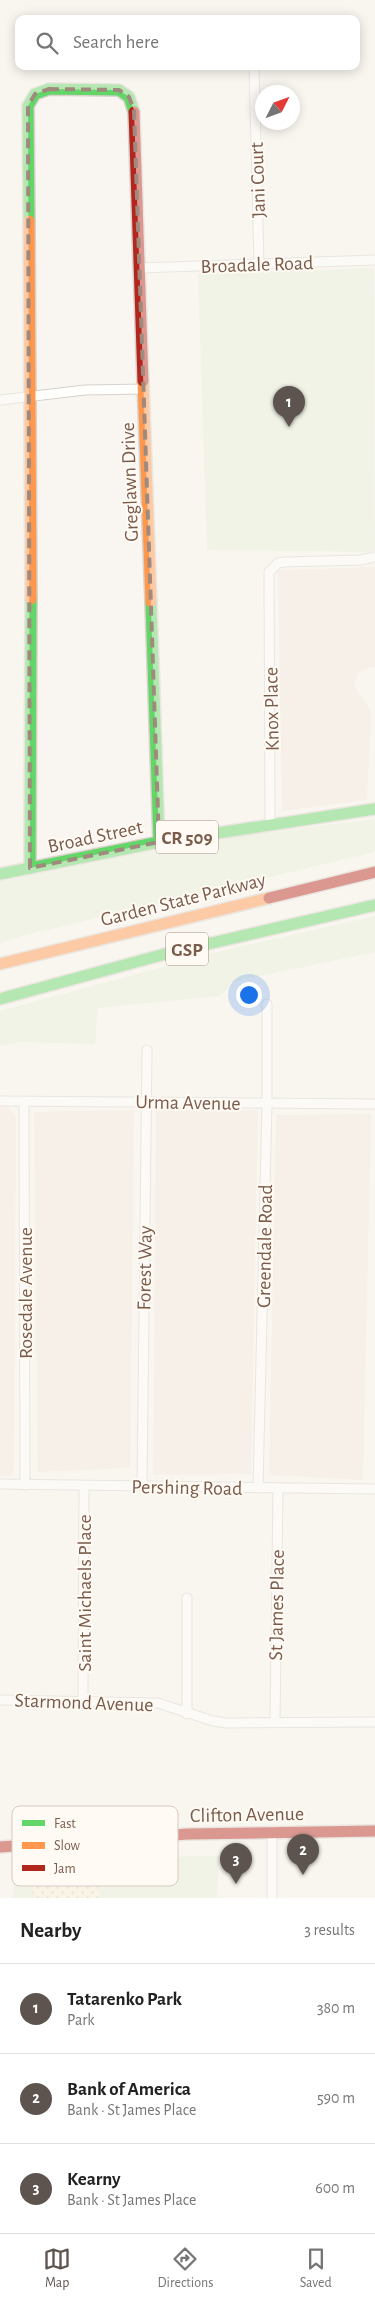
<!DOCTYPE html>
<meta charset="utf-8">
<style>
body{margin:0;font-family:"Alegreya Sans",sans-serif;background:#f2f2f2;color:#222}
.compass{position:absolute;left:255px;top:85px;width:45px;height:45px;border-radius:50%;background:#fff;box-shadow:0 2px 12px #0003;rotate:48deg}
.you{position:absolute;left:248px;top:994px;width:18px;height:18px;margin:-12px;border:4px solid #fff;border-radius:50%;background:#1a73e8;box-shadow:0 0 0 8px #1a73e833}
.badge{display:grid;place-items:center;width:32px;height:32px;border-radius:50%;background:#5d544f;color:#fff;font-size:16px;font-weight:700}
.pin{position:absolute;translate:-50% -41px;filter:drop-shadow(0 1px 2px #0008)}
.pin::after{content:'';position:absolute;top:26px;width:18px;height:15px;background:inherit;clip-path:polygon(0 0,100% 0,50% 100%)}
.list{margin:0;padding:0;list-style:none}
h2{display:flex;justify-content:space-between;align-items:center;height:65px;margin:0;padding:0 20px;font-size:21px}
h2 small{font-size:16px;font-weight:400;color:#767676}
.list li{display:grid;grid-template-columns:32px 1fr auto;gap:15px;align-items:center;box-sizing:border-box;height:90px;padding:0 20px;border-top:1px solid #e0e0e0}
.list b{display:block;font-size:19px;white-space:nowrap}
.list p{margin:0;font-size:16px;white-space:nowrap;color:#767676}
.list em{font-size:16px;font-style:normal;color:#767676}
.icon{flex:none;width:28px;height:28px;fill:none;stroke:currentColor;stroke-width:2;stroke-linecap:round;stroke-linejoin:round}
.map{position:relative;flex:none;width:375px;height:1898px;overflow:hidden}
.search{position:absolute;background:#fff;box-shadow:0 2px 12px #0003;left:15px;right:15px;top:15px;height:55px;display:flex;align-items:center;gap:12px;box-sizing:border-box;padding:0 18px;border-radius:10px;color:#767676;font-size:19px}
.sheet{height:335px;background:#fff}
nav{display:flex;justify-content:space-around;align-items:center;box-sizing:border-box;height:70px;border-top:1px solid #e0e0e0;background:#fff;font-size:14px;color:#767676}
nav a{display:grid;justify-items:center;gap:2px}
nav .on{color:#5d544f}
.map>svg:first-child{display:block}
</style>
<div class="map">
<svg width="375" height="1898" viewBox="0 0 375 1898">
<defs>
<pattern id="sand-dots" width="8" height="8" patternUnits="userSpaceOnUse" patternTransform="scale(1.25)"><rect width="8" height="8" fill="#fbf2d9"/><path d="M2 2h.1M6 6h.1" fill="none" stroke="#d0c7b2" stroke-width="1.8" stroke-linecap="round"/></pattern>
</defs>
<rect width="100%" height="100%" fill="#f9f5f0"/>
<g fill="#f2e8de">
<path d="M 375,567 L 375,667 L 370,667 L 358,674 L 354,684 L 358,693 L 370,709 L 371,715 L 367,800 L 282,811 L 278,570 Z"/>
<path d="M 0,1107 L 8,1107 L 16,1117 L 14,1469 L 11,1476 L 0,1476 Z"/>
<path d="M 134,1110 L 130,1468 L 38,1472 L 34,1112 Z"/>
<path d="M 156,1110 L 258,1110 L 251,1474 L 153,1475 Z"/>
<path d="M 371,1114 L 363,1480 L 269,1475 L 276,1115 Z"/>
</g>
<g fill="#e7f0db">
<path d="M 374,268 L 375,549 L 371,552 L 207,550 L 198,274 Z"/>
<path d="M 375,819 L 375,852 L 21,936 L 0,943 L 0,881 L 115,856 L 235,836 Z"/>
<path d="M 375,916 L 375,952 L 236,981 L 220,996 L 98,1008 L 95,1044 L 20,1042 L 0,1046 L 0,1011 L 225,950 Z"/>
<path d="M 189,1856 L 219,1856 L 217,1898 L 13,1898 L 13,1870 Z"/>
</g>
<path fill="url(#sand-dots)" d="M 45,1880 L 55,1885 L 97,1885 L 101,1898 L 37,1898 L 32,1892 L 34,1886 Z"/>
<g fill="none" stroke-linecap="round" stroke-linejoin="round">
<g stroke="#d7d1cb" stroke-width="11">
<g id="street">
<path d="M 254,66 L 259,264"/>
<path d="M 140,268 L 375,260"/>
<path d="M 0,400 L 85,390 L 144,389"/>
<path d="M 270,824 L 269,572 L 278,563 L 285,562 L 361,560 L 375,557"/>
<path d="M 0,1101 L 375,1104"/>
<path d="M 24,1101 L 25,1485"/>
<path d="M 0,1484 L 375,1489"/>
<path d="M 142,1486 L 147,1050"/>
<path d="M 258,1488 L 267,1103 L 267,1004"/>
<path d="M 187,1598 L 187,1714"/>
<path d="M 0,1700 L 158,1703 L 213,1721 L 227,1723 L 375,1722"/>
<path d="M 83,1701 L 84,1486"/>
<path d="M 275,1722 L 278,1488"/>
<path d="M 272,1898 L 272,1831"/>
</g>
</g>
<g stroke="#d9d2cb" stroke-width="14">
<g id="fast">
<path d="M 29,221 L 28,106 L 35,94 L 49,89 L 119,90 L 129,97 L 134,112"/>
<path d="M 151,602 L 159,842"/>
<path d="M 30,868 L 31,599"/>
<path d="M 0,874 L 159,842 L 375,809"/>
<path d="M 0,999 L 165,954 L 375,905"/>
</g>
</g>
<g stroke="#d9d2cb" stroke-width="14">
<g id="slow">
<path d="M 29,221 L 31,599"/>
<path d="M 143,381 L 151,602"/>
<path d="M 0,964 L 269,898"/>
</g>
</g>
<g stroke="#d9d2cb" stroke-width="14">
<g id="jam">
<path d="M 134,112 L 143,381"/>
<path d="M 269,898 L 375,872"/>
<path d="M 0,1847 L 188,1834 L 375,1831"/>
</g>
</g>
<use href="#street" stroke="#fefefd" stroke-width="9"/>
<use href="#fast" stroke="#63d668" stroke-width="11"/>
<use href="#slow" stroke="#ff974d" stroke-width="11"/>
<use href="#jam" stroke="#b3261e" stroke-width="11"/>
</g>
<path d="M0 0H375V1898H0ZM 49,89 L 119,90 L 129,97 L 134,110 L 159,842 L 30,868 L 28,106 L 35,94 Z" fill="#f9f5f0" fill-opacity=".55" fill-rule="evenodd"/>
<path fill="none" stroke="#9f8a7d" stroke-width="4" stroke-dasharray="10 6" stroke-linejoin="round" d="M 49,89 L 119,90 L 129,97 L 134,110 L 159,842 L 30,868 L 28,106 L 35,94 Z"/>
<g text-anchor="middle" stroke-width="4" stroke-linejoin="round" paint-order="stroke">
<g fill="#fffaf3" stroke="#a28b7f" stroke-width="1">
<rect x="156" y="820.5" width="62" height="33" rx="4"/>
<rect x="166" y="932.5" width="42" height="33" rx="4"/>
</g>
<g font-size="19" font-weight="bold" fill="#7a5c4d">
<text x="187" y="844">CR 509</text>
<text x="187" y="956">GSP</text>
</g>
<g font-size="20" fill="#7a5c4d" stroke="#fffaf3">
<text transform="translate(257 180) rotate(-92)" y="7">Jani Court</text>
<text transform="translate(257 264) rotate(-2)" y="7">Broadale Road</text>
<text transform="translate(129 482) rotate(-92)" y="7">Greglawn Drive</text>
<text transform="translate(271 709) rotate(-91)" y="7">Knox Place</text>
<text transform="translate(95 836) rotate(-12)" y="7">Broad Street</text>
<text transform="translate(183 899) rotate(-14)" y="7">Garden State Parkway</text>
<text transform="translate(188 1102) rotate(1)" y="7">Urma Avenue</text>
<text transform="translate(264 1246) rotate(-89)" y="7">Greendale Road</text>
<text transform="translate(144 1268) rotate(-89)" y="7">Forest Way</text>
<text transform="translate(25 1293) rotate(-90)" y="7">Rosedale Avenue</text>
<text transform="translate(187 1487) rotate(1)" y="7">Pershing Road</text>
<text transform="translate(84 1593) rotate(-90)" y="7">Saint Michaels Place</text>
<text transform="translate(276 1605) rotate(-89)" y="7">St James Place</text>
<text transform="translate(84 1702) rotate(2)" y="7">Starmond Avenue</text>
<text transform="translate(247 1814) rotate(-1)" y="7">Clifton Avenue</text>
</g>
</g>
<rect x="12" y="1806" width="166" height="80" rx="8" fill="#fffaf3" stroke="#d7cbc1" stroke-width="1"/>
<rect x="22" y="1820" width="23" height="6" fill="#63d668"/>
<rect x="22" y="1842" width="23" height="7" fill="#ff974d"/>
<rect x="22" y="1865" width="23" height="6" fill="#b3261e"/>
<g font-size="14" fill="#7a5c4d">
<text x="54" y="1828">Fast</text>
<text x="54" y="1850">Slow</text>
<text x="54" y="1873">Jam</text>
</g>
</svg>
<svg class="compass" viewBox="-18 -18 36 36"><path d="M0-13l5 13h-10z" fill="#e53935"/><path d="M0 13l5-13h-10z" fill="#767676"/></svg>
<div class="you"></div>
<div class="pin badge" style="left:289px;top:427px">1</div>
<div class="pin badge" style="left:303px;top:1875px">2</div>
<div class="pin badge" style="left:236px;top:1884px">3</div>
<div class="search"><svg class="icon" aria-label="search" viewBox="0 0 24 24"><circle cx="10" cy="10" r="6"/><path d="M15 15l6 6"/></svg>Search here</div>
</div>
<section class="sheet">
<h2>Nearby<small>3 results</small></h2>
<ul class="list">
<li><span class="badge">1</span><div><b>Tatarenko Park</b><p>Park</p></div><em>380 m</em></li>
<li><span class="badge">2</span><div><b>Bank of America</b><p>Bank · St James Place</p></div><em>590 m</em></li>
<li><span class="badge">3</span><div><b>Kearny</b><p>Bank · St James Place</p></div><em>600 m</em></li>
</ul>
</section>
<nav>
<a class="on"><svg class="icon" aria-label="map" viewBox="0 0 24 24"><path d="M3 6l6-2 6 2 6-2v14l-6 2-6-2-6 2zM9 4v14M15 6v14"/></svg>Map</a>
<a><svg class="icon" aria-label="directions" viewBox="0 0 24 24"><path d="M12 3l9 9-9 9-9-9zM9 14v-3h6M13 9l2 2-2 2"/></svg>Directions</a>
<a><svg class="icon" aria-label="saved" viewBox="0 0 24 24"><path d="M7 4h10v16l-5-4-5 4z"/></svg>Saved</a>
</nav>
